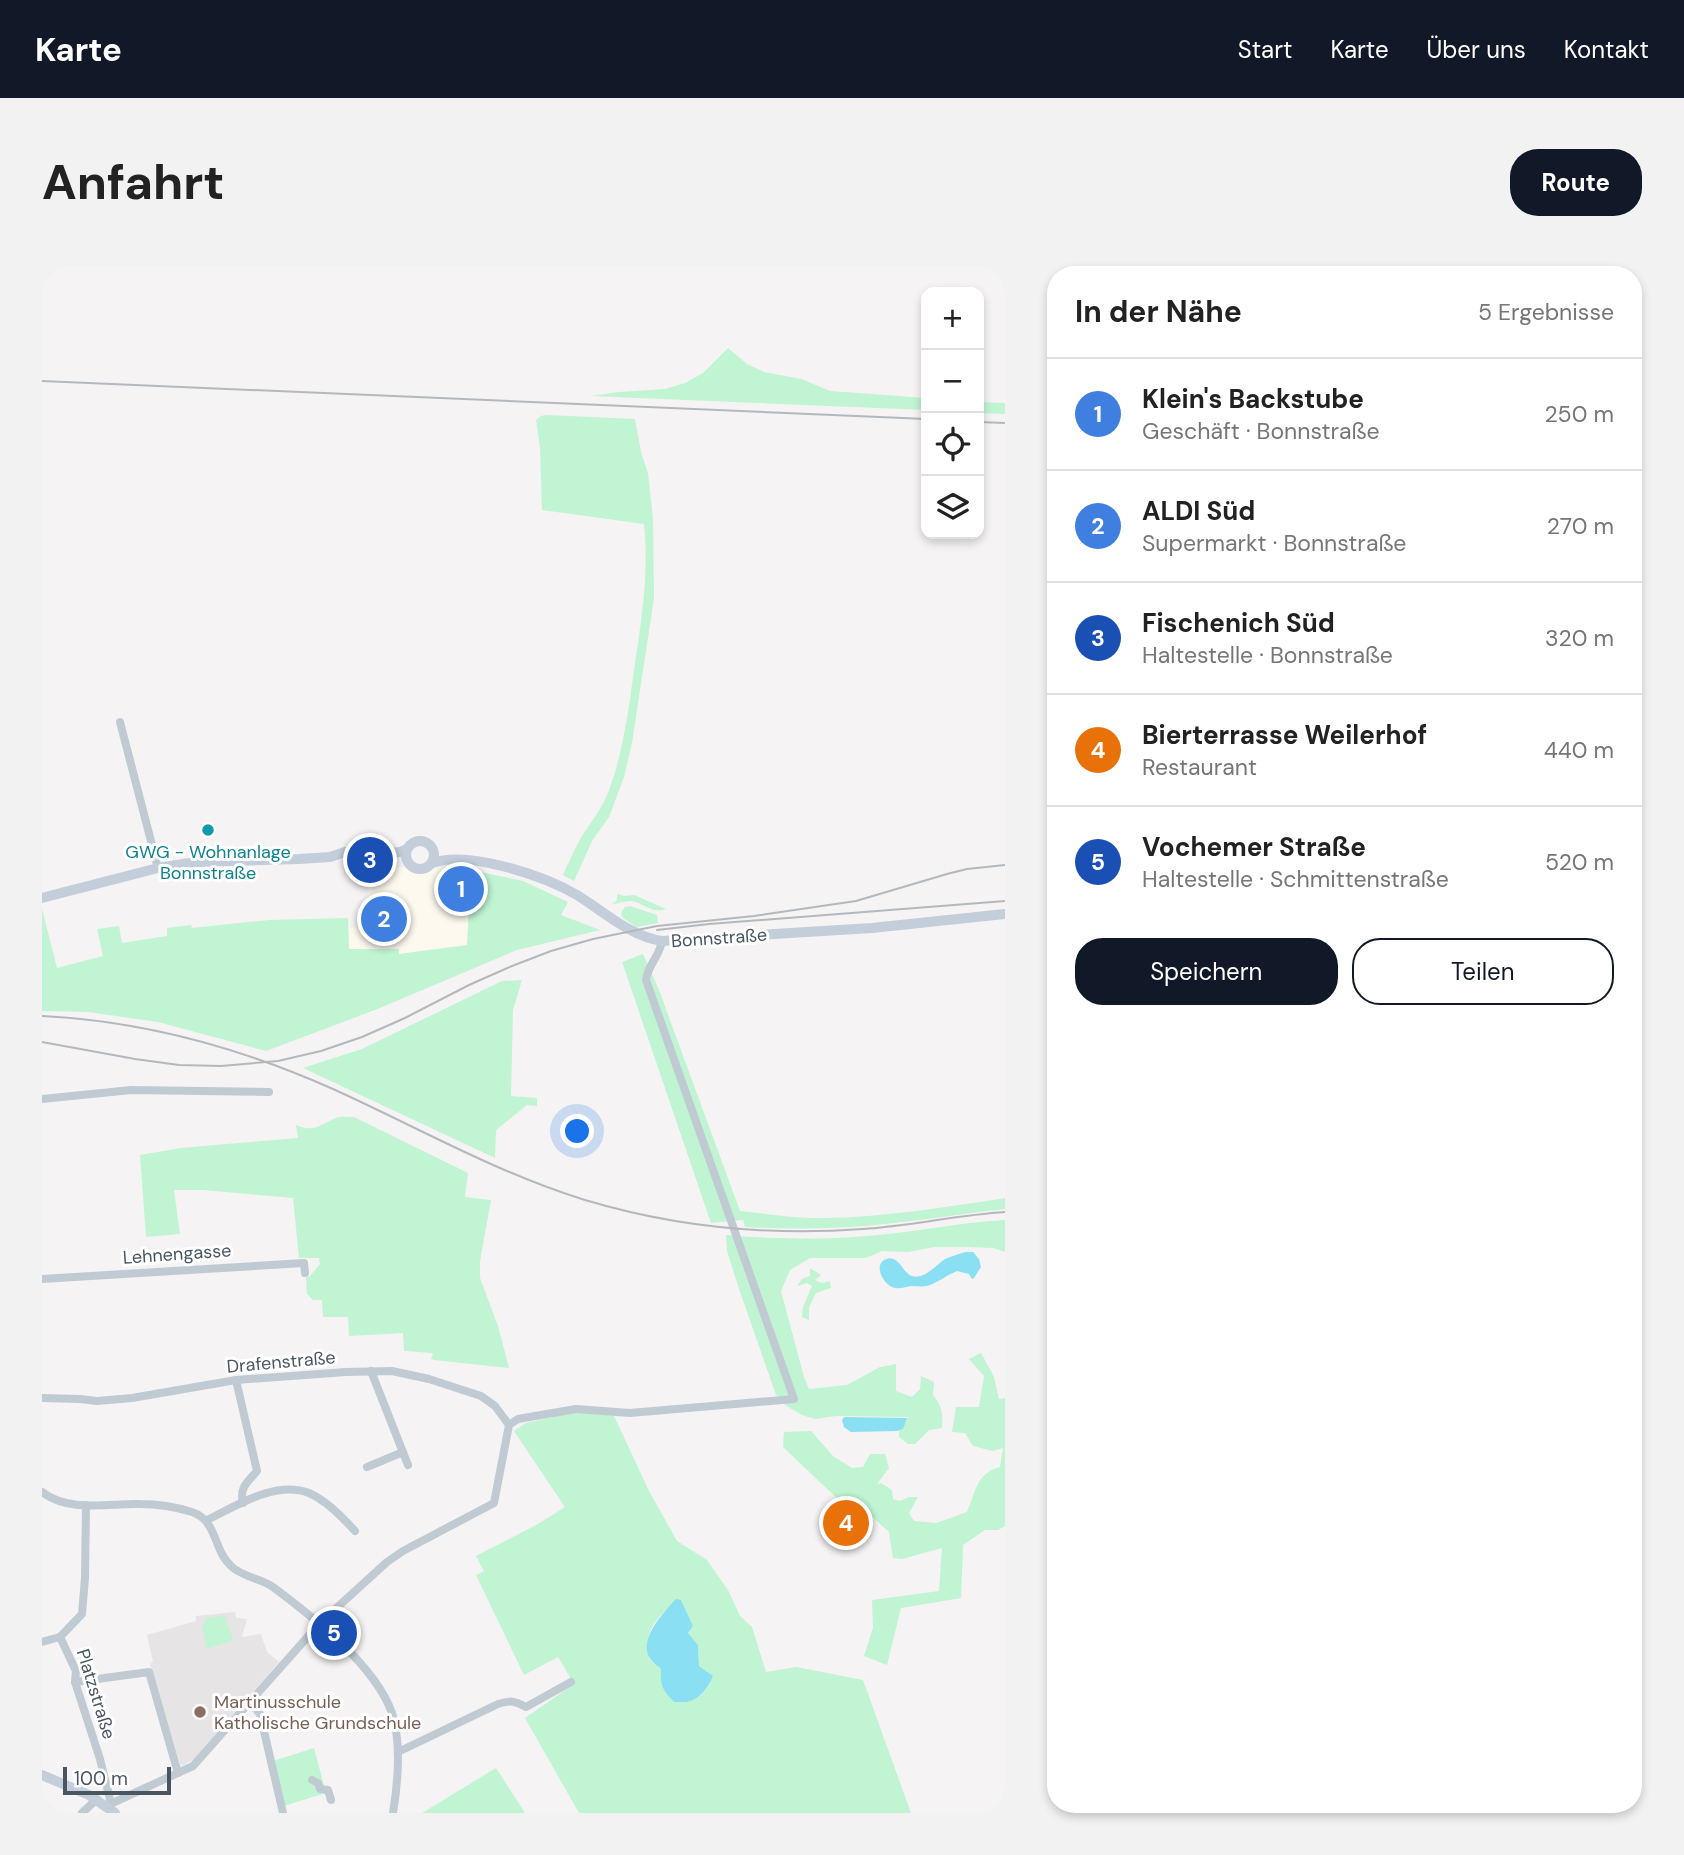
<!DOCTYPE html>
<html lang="de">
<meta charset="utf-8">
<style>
body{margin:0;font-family:"DM Sans",sans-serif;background:#f2f2f2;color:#222}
.controls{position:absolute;right:21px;top:21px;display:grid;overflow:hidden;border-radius:14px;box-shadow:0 4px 10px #0003}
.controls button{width:63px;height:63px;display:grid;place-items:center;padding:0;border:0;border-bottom:2px solid #e0e0e0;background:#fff;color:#222;font:35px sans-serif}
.scale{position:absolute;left:21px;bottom:18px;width:108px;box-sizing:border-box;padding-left:7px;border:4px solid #495662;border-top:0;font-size:19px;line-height:24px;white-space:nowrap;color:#495662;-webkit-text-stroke:5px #fff;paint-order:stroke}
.you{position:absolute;left:536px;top:866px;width:24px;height:24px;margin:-18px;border:5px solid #fff;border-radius:50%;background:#1a73e8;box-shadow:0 0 0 10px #1a73e833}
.badge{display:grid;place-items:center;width:46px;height:46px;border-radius:50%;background:#111827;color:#fff;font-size:23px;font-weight:700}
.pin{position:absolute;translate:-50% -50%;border:4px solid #fff;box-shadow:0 2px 7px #0006}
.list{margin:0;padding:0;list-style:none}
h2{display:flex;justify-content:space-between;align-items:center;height:91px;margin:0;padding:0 28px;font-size:30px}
h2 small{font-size:23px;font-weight:400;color:#767676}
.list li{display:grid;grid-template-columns:46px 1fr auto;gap:21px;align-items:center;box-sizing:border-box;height:112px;padding:0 28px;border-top:2px solid #e0e0e0}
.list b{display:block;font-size:26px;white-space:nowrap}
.list p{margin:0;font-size:23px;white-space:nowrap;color:#767676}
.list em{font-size:23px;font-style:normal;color:#767676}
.actions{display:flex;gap:14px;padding:21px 28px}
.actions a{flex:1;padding:16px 0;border:2px solid #111827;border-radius:28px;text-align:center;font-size:24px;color:#111827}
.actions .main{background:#111827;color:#fff}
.icon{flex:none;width:38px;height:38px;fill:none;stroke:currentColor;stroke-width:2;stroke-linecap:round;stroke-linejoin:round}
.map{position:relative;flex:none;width:963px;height:1547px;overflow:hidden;border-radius:28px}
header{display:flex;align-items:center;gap:42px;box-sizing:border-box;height:98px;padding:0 35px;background:#111827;color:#fff}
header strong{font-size:33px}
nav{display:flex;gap:38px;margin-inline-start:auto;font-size:24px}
.intro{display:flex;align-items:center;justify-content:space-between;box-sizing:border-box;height:168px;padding:0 42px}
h1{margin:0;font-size:49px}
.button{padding:18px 32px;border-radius:28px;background:#111827;color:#fff;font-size:24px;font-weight:700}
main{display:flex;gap:42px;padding:0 42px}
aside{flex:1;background:#fff;border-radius:28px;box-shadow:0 4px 10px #0003}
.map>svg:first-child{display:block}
</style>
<header>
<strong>Karte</strong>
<nav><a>Start</a><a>Karte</a><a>Über uns</a><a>Kontakt</a></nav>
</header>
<div class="intro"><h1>Anfahrt</h1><a class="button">Route</a></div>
<main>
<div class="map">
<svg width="963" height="1547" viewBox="0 0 963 1547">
<rect width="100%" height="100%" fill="#f5f3f3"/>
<path fill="#fef9ee" d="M 326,600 L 423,603 L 429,605 L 425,679 L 357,688 L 357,684 L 307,684 L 307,662 L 325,661 Z"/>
<path fill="#e6e4e5" d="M 193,1346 L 194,1352 L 205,1353 L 200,1371 L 219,1368 L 225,1386 L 237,1396 L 152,1493 L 142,1499 L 138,1498 L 108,1398 L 111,1396 L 105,1369 L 154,1355 L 154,1350 Z"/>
<g fill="#c0f4d3" fill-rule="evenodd">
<path d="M 686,82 L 705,98 L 722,106 L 760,113 L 788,125 L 884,132 L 884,144 L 548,130 L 577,126 L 623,123 L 643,117 L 661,107 Z"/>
<path d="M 937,136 L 963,137 L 963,148 L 937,147 Z"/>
<path d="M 505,149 L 593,153 L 599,186 L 606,207 L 611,253 L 612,332 L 590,477 L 582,511 L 567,551 L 550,575 L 532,615 L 521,609 C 527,596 533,582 540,570 C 550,555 561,541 567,524 C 582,484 587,440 593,397 C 600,351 607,305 602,258 L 500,244 L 498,181 L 494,154 L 499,150 Z"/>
<path d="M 429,604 L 481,615 L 526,636 L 519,649 L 558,664 L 475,684 L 333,744 L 224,785 L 116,756 L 46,746 L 0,745 L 0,643 L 15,702 L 61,690 L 55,663 L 77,660 L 80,677 L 125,670 L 125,662 L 149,659 L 150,662 L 227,654 L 306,652 L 307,683 L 357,683 L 357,688 L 425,679 Z"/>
<path d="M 575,628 L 583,630 L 592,629 L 624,643 C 608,648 603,637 589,635 C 582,635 576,638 570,638 L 575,634 Z"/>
<path d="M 588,640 L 615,649 L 616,657 L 594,661 L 580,651 L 579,646 L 583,641 Z"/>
<path d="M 601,688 L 617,724 L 698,945 C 727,948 756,953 785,952 C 843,951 905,941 963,932 L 963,943 C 916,948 870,956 823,960 C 783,963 743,963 703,961 L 701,954 L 669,957 L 580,696 Z"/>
<path d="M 480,714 L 471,744 L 469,830 L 495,832 L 495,840 L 485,839 L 454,864 L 453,892 L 261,802 L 320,783 L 460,715 Z"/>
<path d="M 312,851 L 426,907 L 423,931 L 449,934 L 438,995 L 438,1012 L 456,1060 L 467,1102 L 392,1094 L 389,1093 L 391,1087 L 362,1085 L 361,1067 L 307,1070 L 306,1051 L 281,1051 L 280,1034 L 271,1034 L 265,1028 L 264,1011 L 268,1010 L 278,998 L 277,992 L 257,992 L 251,932 L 162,924 L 132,924 L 138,968 L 104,971 L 98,889 L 139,882 L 256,872 L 254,859 C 273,867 277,859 294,852 C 299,850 306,851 312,851 Z"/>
<path d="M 963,954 L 963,986 L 951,982 L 927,981 L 893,981 L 866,986 L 840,985 L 824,992 L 768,992 L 748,1004 L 739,1025 L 762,1111 L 767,1123 L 805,1119 L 838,1101 L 854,1098 L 854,1125 L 870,1131 L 878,1123 L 879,1110 L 892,1116 L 891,1129 C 900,1139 901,1149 900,1162 L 887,1164 L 873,1178 L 866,1178 L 857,1171 L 857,1158 L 867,1151 L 794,1150 L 773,1153 L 760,1149 L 743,1139 L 734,1129 L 696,1020 L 685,985 L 684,969 C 731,973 777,974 824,970 C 870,967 917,956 963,954 Z"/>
<path d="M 768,1002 L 779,1009 L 773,1014 L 780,1017 L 788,1015 L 789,1022 L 774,1027 L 767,1041 L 767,1054 L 760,1051 L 761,1041 L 770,1020 L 765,1017 L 755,1020 L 760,1013 L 768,1010 Z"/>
<path d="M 939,1087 L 952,1111 L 957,1133 L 963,1132 L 963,1260 L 956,1264 L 943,1264 L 921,1279 L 919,1332 L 859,1342 L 845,1399 L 822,1390 L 831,1362 L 830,1334 L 897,1325 L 900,1282 L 860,1293 L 851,1292 L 847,1266 L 824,1245 L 810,1245 L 798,1235 L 741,1181 L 742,1166 L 769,1165 L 791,1190 L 810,1202 L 821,1201 L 828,1188 L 843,1188 L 847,1202 L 835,1218 L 839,1217 L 850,1224 L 851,1233 L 858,1235 L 867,1231 L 876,1231 L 867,1247 L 872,1255 L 894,1257 L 925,1246 C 934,1225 934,1208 958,1201 L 961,1182 L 951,1185 L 931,1180 L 923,1167 L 910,1166 L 914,1141 L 937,1141 L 942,1110 L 927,1093 Z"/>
<path d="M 533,1146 L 571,1149 L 573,1152 L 607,1225 L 635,1275 L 665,1294 L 686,1324 L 698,1350 L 710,1361 L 724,1406 L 754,1401 L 821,1414 L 869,1547 L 537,1547 L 483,1452 L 532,1418 L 516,1391 L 482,1409 L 434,1309 L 442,1305 L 434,1290 L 496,1258 L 523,1241 L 472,1165 L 484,1157 ZM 639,1334 L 651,1360 L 646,1367 L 656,1379 L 657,1400 L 671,1410 C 668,1421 657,1434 645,1436 C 641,1436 636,1435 632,1436 C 624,1427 619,1415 619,1403 L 607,1393 C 607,1387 605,1380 606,1374 C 608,1357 625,1341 639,1334 Z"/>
<path d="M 183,1350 C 183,1357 189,1366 191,1373 L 189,1375 L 165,1383 L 160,1363 L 164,1352 Z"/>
<path d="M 272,1482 L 284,1527 L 242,1540 L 231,1495 Z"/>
<path d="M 454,1502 L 483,1547 L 380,1547 Z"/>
</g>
<g fill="#8adff3">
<path d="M 924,986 L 931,986 L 937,993 L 939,1001 L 932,1012 L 930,1013 L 927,1008 L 915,1005 C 905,1009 895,1017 885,1020 C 880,1021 874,1020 869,1020 C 863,1021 858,1023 853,1022 C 842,1020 830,999 844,993 C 857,988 861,1008 870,1010 C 882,1014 894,999 903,993 C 910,990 916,988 924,986 Z"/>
<path d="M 802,1151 L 865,1152 L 861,1163 L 855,1165 L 809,1166 L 802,1161 L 800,1154 Z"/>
<path d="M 634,1333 L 639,1334 L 651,1360 L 646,1367 L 656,1379 L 657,1400 L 671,1410 C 667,1421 657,1434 645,1436 C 641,1436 636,1436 632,1436 C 621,1424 618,1420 619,1403 C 616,1400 609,1395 607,1391 C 597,1372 622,1346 634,1333 Z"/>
</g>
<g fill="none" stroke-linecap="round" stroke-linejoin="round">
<g stroke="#c0cad3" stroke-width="8">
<path d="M 78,456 L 116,602"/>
<path d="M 0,833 L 89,824 L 227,826"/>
<path d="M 0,1013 L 262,997 L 263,1007"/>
<path d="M 329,1105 L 366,1199"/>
<path d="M 194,1114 L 215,1205 C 206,1216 197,1221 201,1237"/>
<path d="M 0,1132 L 38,1133 L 55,1135 L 90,1132 L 194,1114 L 304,1106 L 350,1105 L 387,1113 L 439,1130 L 453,1140 L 467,1159"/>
<path d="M 325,1201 L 361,1186"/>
<path d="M 0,1226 C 27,1247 67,1237 98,1238 C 115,1238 134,1241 150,1246 C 176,1255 171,1284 189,1300 C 200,1311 218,1312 231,1321 C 271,1351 333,1399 350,1447 C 360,1478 356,1516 351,1547"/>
<path d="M 165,1254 C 194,1240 234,1214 267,1227 C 285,1235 300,1251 313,1265"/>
<path d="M 18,1371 L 34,1405 L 33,1416 L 58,1493 L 69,1537"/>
<path d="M 0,1376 L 18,1371 L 40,1348 L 43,1312 L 44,1239"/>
<path d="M 33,1416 L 107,1406 L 136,1507"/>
<path d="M 208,1436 L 218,1448 L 241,1547"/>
<path d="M 356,1486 L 456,1438 C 468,1434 473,1435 484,1441 L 529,1416"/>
<path d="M 270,1514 L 276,1517 L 278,1523 L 286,1524 L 289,1534"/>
<path d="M 64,1540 L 151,1500 L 278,1357 L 345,1296 L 361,1285 L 452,1237 L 467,1159 L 476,1153 L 534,1143 L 588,1147 L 752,1133 L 604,714 C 605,700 618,690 620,675"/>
<path d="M 40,1547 L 55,1533"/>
</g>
<g stroke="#c3ceda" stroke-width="10">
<circle cx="378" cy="589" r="14"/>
<path d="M 390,597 C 427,584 502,610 535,629 C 561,645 589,671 620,675 L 830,662 L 963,648"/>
<path d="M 0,632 L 116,602 L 154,596 L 257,593 L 288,591 L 303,586 L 336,588 L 358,586 L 365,583"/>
<path d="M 0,1509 L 47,1529 L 73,1547"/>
</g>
<path stroke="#b4b8bd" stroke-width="2" d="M 615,664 L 667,658 L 963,635"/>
<g stroke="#b4b8bd" stroke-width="2">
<path d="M 0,115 L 884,153"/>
<path d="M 937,156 L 963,157"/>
<path d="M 0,750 C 102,755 199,782 291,823 C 375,861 455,907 543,934 C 633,961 727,970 821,963 C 869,960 915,949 963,946"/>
<path d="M 0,776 L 93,793 L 137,799 L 179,800 L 236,795 L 279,785 L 320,771 L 363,752 L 427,719 L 470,700 L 509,685 L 551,673 L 615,660 L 712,650 L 814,635 L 905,608 L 925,603 L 963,599"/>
</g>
</g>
<circle fill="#0f9aa8" stroke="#fff" stroke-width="2.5" cx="166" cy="564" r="7"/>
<circle fill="#8d6e63" stroke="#fff" stroke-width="2.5" cx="158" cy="1446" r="7"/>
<g text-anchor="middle" stroke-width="6" stroke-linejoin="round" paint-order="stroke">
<g font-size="18" fill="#0d838f" stroke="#fff">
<text x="166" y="592">GWG - Wohnanlage<tspan x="166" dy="21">Bonnstraße</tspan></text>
</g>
<g font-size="18" fill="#495662" stroke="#fff">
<text transform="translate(677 672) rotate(-4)" y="6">Bonnstraße</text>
<text transform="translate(135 988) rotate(-4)" y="6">Lehnengasse</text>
<text transform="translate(239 1096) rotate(-5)" y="6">Drafenstraße</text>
<text transform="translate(54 1428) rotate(73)" y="6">Platzstraße</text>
</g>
<g font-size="18" fill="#785e54" stroke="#fff" text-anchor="start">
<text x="172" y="1442">Martinusschule<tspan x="172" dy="21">Katholische Grundschule</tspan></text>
</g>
</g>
</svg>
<div class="controls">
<button>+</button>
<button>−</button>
<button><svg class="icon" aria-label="locate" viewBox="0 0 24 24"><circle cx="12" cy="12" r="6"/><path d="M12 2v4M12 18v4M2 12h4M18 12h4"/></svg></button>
<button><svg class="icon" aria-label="layers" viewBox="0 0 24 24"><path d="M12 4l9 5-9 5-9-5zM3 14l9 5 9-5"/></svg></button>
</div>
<div class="scale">100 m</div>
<div class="you"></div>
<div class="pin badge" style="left:419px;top:623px;background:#3f7fe0">1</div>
<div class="pin badge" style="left:342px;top:653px;background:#3f7fe0">2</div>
<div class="pin badge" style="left:328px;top:594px;background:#1a4fb4">3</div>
<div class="pin badge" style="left:804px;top:1257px;background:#e8710a">4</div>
<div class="pin badge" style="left:292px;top:1367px;background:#1a4fb4">5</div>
</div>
<aside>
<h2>In der Nähe<small>5 Ergebnisse</small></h2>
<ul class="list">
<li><span class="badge" style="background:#3f7fe0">1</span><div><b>Klein's Backstube</b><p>Geschäft · Bonnstraße</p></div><em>250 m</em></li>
<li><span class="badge" style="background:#3f7fe0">2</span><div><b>ALDI Süd</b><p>Supermarkt · Bonnstraße</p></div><em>270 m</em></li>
<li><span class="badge" style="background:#1a4fb4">3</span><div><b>Fischenich Süd</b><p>Haltestelle · Bonnstraße</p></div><em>320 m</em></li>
<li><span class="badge" style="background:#e8710a">4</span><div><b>Bierterrasse Weilerhof</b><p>Restaurant</p></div><em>440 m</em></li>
<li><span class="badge" style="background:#1a4fb4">5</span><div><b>Vochemer Straße</b><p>Haltestelle · Schmittenstraße</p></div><em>520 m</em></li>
</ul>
<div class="actions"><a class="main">Speichern</a><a>Teilen</a></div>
</aside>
</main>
